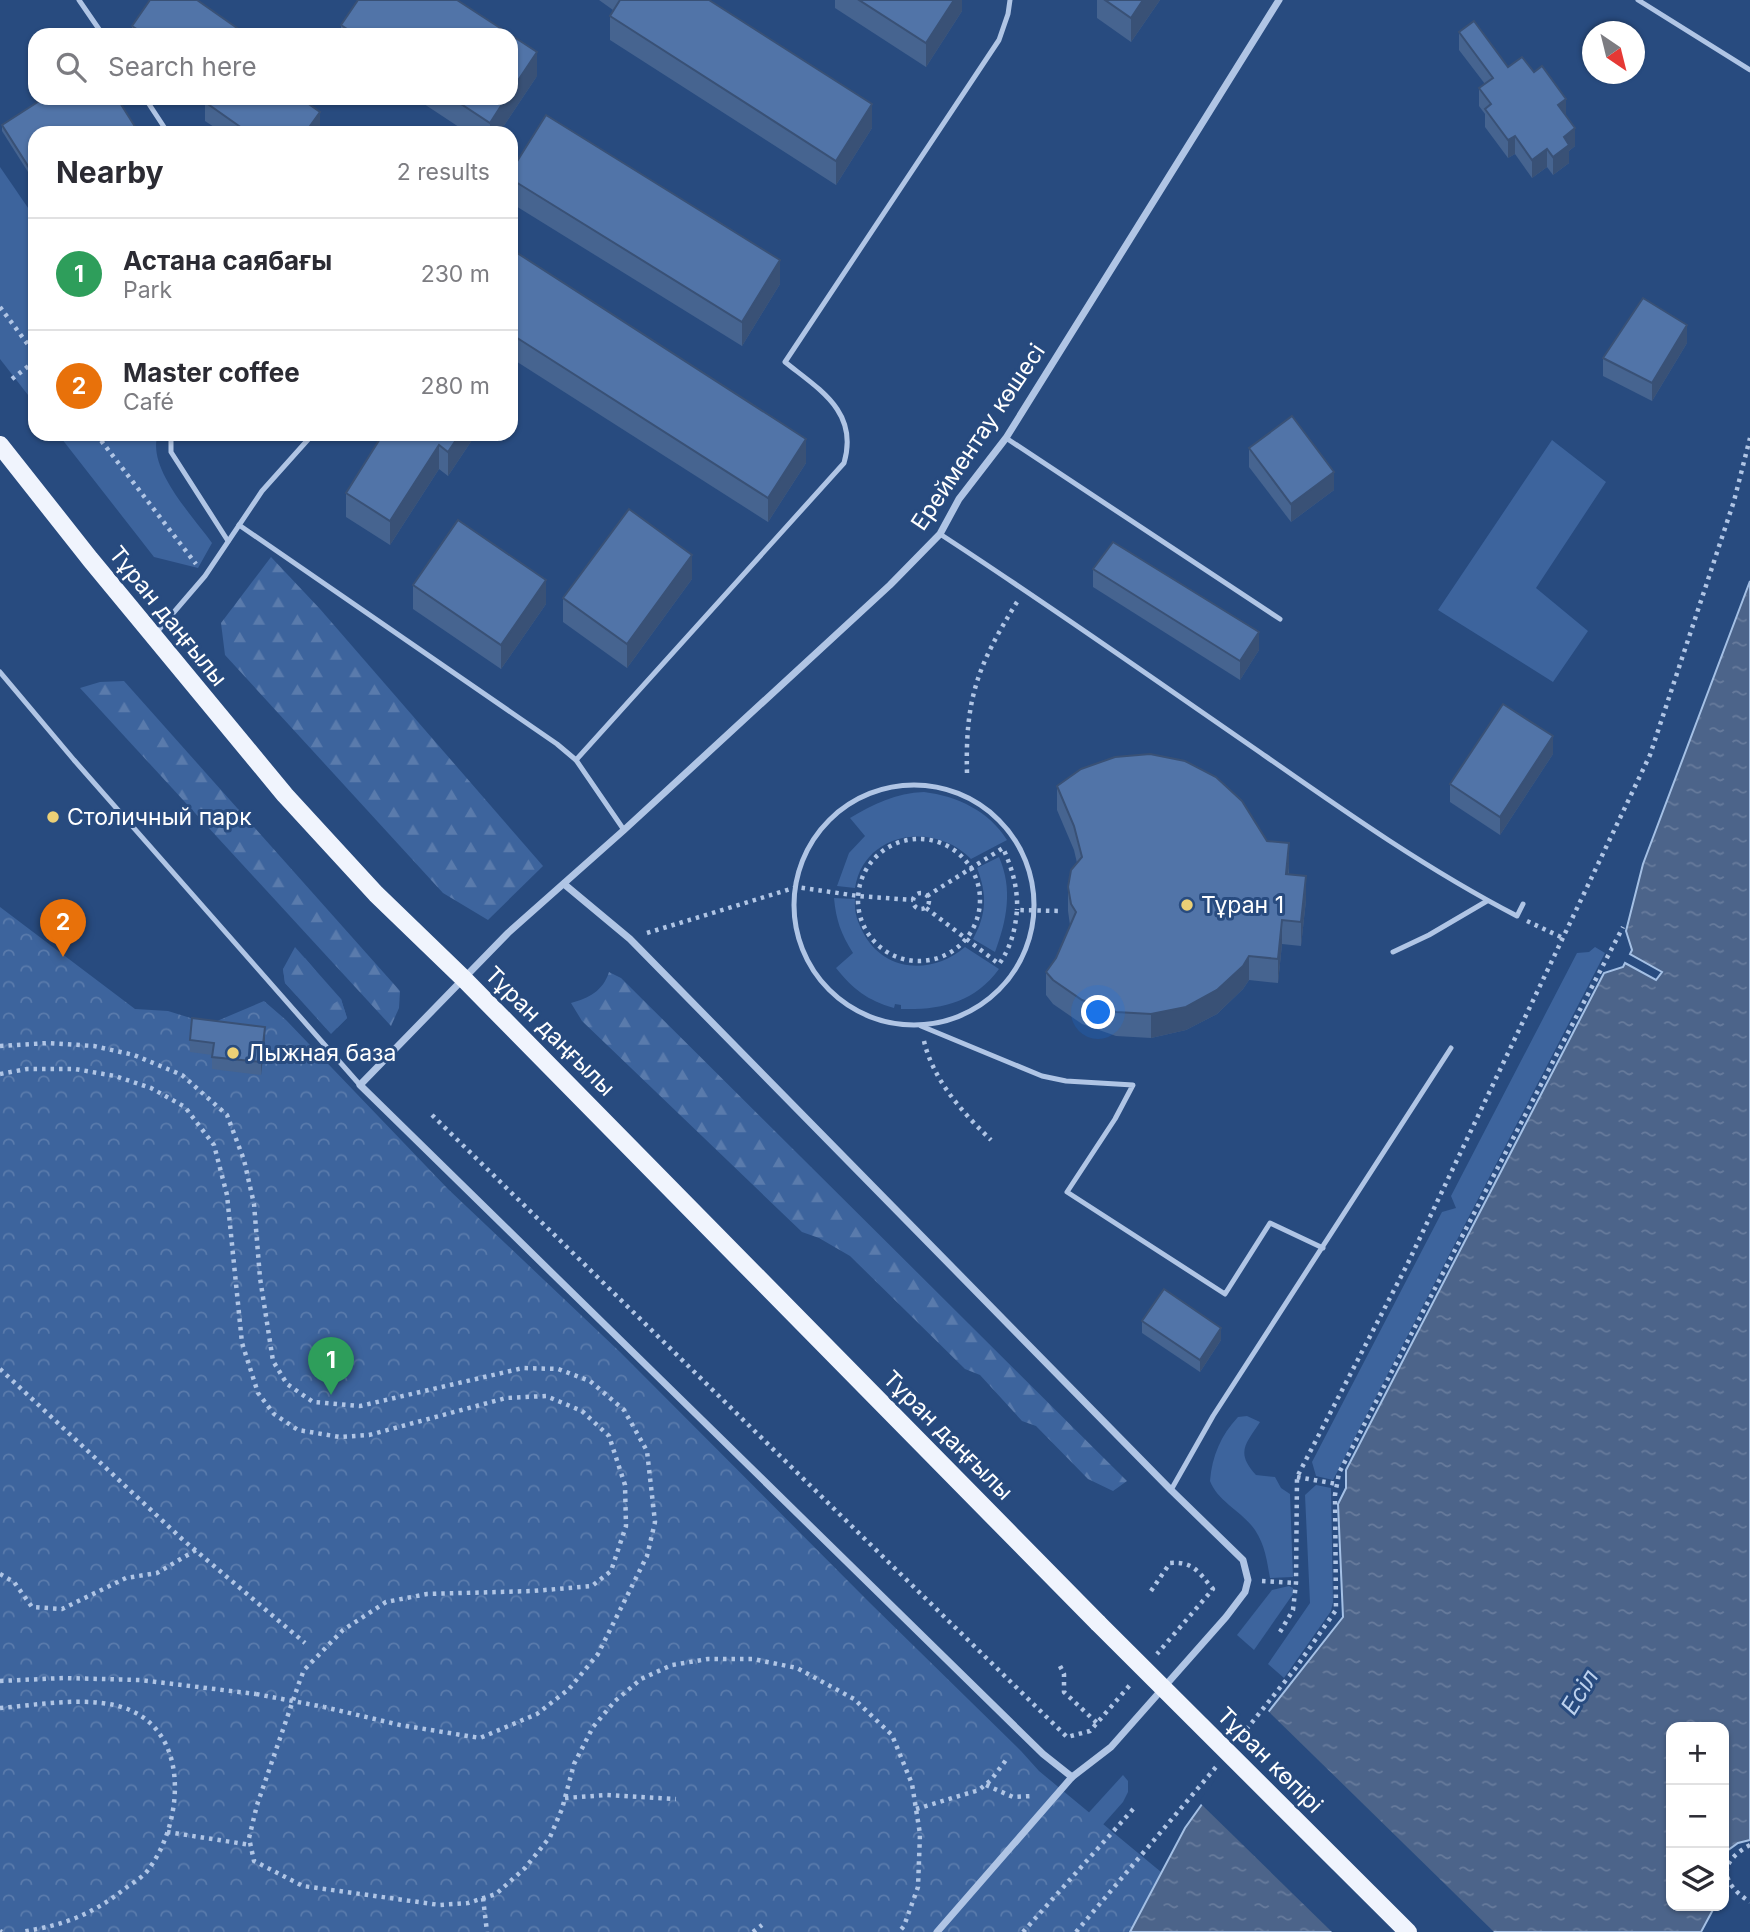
<!DOCTYPE html>
<meta charset="utf-8">
<style>
body{margin:0;font-family:Inter,sans-serif;background:#f7f7f7;color:#2b2b33}
.controls{position:absolute;right:21px;bottom:21px;display:grid;overflow:hidden;border-radius:14px;box-shadow:0 2px 5px #0004}
.controls button{width:63px;height:63px;display:grid;place-items:center;padding:0;border:0;border-bottom:2px solid #e1e1e2;background:#fff;color:#2b2b33;font:35px sans-serif}
.compass{position:absolute;left:1582px;top:21px;width:63px;height:63px;border-radius:50%;background:#fff;box-shadow:0 2px 5px #0004;rotate:145deg}
.you{position:absolute;left:1099px;top:1013px;width:24px;height:24px;margin:-18px;border:5px solid #fff;border-radius:50%;background:#1a73e8;box-shadow:0 0 0 10px #1a73e833}
.badge{display:grid;place-items:center;width:46px;height:46px;border-radius:50%;background:#827551;color:#fff;font-size:23px;font-weight:700}
.pin{position:absolute;translate:-50% -58px;filter:drop-shadow(0 2px 4px #0008)}
.pin::after{content:'';position:absolute;top:37px;width:24px;height:21px;background:inherit;clip-path:polygon(0 0,100% 0,50% 100%)}
.list{margin:0;padding:0;list-style:none}
h2{display:flex;justify-content:space-between;align-items:center;height:91px;margin:0;padding:0 28px;font-size:30px}
h2 small{font-size:23px;font-weight:400;color:#7c7c81}
.list li{display:grid;grid-template-columns:46px 1fr auto;gap:21px;align-items:center;box-sizing:border-box;height:112px;padding:0 28px;border-top:2px solid #e1e1e2}
.list b{display:block;font-size:26px;white-space:nowrap}
.list p{margin:0;font-size:23px;white-space:nowrap;color:#7c7c81}
.list em{font-size:23px;font-style:normal;color:#7c7c81}
.icon{flex:none;width:38px;height:38px;fill:none;stroke:currentColor;stroke-width:2;stroke-linecap:round;stroke-linejoin:round}
.map{position:relative;flex:none;width:1750px;height:1932px;overflow:hidden}
.search{position:absolute;background:#fff;box-shadow:0 2px 5px #0004;left:28px;top:28px;width:490px;height:77px;display:flex;align-items:center;gap:18px;box-sizing:border-box;padding:0 24px;border-radius:21px;color:#7c7c81;font-size:26px}
.panel{position:absolute;background:#fff;box-shadow:0 2px 5px #0004;left:28px;top:126px;width:490px;height:315px;border-radius:21px}
.map>svg:first-child{display:block}
</style>
<div class="map">
<svg width="1750" height="1932" viewBox="0 0 1750 1932">
<defs>
<pattern id="forest-firs" width="22" height="20" patternUnits="userSpaceOnUse" patternTransform="scale(1.75)"><rect width="22" height="20" fill="#3d649d"/><path d="M5 1l3.5 6h-7zM16 11l3.5 6h-7z" fill="#5a7bac"/></pattern>
<pattern id="park-crowns" width="20" height="18" patternUnits="userSpaceOnUse" patternTransform="scale(1.75)"><rect width="20" height="18" fill="#3d649d"/><path d="M2 6a3 3 0 1 1 6 0M12 15a3 3 0 1 1 6 0" fill="none" stroke="#5a7bac"/></pattern>
<pattern id="water-ripples" width="26" height="14" patternUnits="userSpaceOnUse" patternTransform="scale(1.75)"><rect width="26" height="14" fill="#4c648a"/><path d="M2 4q2-2 4 0t4 0M15 11q2-2 4 0t4 0" fill="none" stroke="#677b9c"/></pattern>
</defs>
<rect width="100%" height="100%" fill="#284b7f"/>
<g fill="#3d649d">
<path d="M 0,167 L 35,218 L 35,404 L 0,359 Z"/>
<path d="M 58,434 L 158,434 C 146,468 193,516 212,543 L 198,568 L 154,557 Z"/>
<path d="M 1552,440 L 1606,482 L 1536,588 L 1588,631 L 1553,682 L 1438,610 Z"/>
<path d="M 924,792 C 957,796 989,811 1007,840 L 971,859 C 935,821 864,831 855,888 L 837,886 L 849,853 L 865,836 L 850,818 C 873,804 896,793 924,792 Z"/>
<path d="M 999,857 C 1013,889 1007,920 995,952 L 973,939 C 987,914 987,894 977,868 Z"/>
<path d="M 834,898 L 855,899 C 854,914 858,923 865,936 C 887,973 934,974 965,947 L 999,969 C 974,1003 941,1010 901,1009 L 901,1005 L 895,1004 L 894,1008 C 867,1000 854,990 836,968 L 853,953 C 841,934 836,920 834,898 Z"/>
<path d="M 295,947 L 341,999 L 347,1018 L 331,1034 L 285,983 L 283,969 Z"/>
<path d="M 1595,947 L 1605,953 L 1333,1480 L 1316,1476 L 1312,1462 L 1442,1212 L 1456,1208 L 1451,1196 L 1577,953 L 1589,952 Z"/>
<path d="M 1247,1416 L 1260,1422 C 1246,1444 1235,1452 1256,1475 L 1275,1477 L 1281,1488 L 1290,1494 L 1293,1577 L 1270,1578 C 1267,1561 1265,1545 1255,1530 C 1242,1511 1218,1502 1210,1481 C 1212,1456 1221,1435 1238,1417 Z"/>
<path d="M 1316,1485 L 1331,1488 L 1333,1602 L 1331,1611 L 1284,1678 L 1268,1664 L 1310,1603 L 1305,1495 Z"/>
<path d="M 1289,1586 L 1293,1588 L 1293,1594 L 1254,1650 L 1237,1635 L 1272,1590 Z"/>
<path d="M 1123,1775 L 1128,1781 L 1128,1792 L 1123,1802 L 1008,1932 L 980,1932 Z"/>
</g>
<g fill="url(#forest-firs)">
<path d="M 271,557 L 320,609 L 543,866 L 488,920 L 443,893 L 225,655 L 221,623 Z"/>
<path d="M 124,681 L 400,991 L 399,1008 L 391,1026 L 80,688 L 100,682 Z"/>
<path d="M 300,958 L 305,958 L 316,971 C 313,983 306,988 297,996 L 285,983 L 283,969 Z"/>
<path d="M 609,972 L 621,978 L 1127,1481 L 1113,1491 L 1088,1479 L 1036,1426 L 1022,1421 L 980,1375 L 965,1369 L 850,1256 L 819,1238 L 802,1232 L 582,1021 L 571,1003 C 589,998 603,991 609,972 Z"/>
<path d="M 341,999 L 347,1018 L 337,1028 L 326,1028 L 317,1018 L 322,1011 Z"/>
</g>
<path fill="url(#park-crowns)" d="M 0,907 L 135,1009 L 168,1011 L 210,1024 L 264,1001 L 286,1020 L 448,1189 L 620,1352 L 870,1603 L 1021,1751 L 1039,1771 L 1161,1872 L 1130,1932 L 0,1932 Z"/>
<path fill="url(#water-ripples)" stroke="#a4c0e5" stroke-width="2" d="M 1750,581 L 1750,1840 L 1738,1843 L 1724,1853 L 1724,1727 L 1671,1727 L 1671,1906 L 1715,1906 L 1701,1932 L 1130,1932 L 1185,1828 L 1262,1720 L 1343,1617 L 1338,1504 L 1346,1488 L 1346,1470 L 1604,973 L 1623,967 L 1625,963 L 1656,980 L 1662,972 L 1630,954 L 1632,950 L 1626,931 L 1643,864 Z"/>
<path fill="#284b7f" d="M 1266,1709 L 1494,1932 L 1332,1932 L 1199,1802 Z"/>
<g fill="none" stroke-linecap="round" stroke-linejoin="round">
<g stroke="#b0c5e5" stroke-width="4.5" stroke-dasharray="3.5 5" stroke-linecap="butt">
<path d="M 0,307 L 35,354"/>
<path d="M 12,379 L 35,361"/>
<path d="M 96,434 L 196,564"/>
<path d="M 967,773 C 965,698 978,665 1017,602"/>
<circle cx="919" cy="900" r="61"/>
<circle cx="921" cy="901" r="8"/>
<path d="M 927,896 L 1003,848 C 1012,868 1018,888 1017,910"/>
<path d="M 926,908 L 999,964 C 1011,947 1015,931 1017,910 L 1060,911"/>
<path d="M 1527,921 L 1563,938"/>
<path d="M 647,933 L 797,887 L 858,896 L 913,900"/>
<path d="M 924,1041 C 933,1080 963,1113 991,1140"/>
<path d="M 0,1046 L 48,1043 L 94,1046 L 134,1055 L 182,1075 L 227,1115 L 244,1160 L 254,1204 L 260,1278 L 273,1361 L 287,1384 L 313,1402 L 360,1406 L 523,1368 L 558,1369 L 590,1381 L 624,1410 L 647,1451 L 655,1522 L 647,1556 L 598,1654 L 569,1689 L 537,1714 L 480,1738 L 400,1725 L 324,1707"/>
<path d="M 0,1074 L 27,1069 L 75,1069 L 115,1076 L 151,1088 L 185,1107 L 214,1145 L 227,1195 L 242,1343 L 258,1393 L 274,1414 L 298,1430 L 340,1437 L 369,1435 L 506,1398 L 546,1396 L 582,1411 L 609,1436 L 625,1485 L 626,1526 L 611,1571 L 592,1586 L 533,1591 L 427,1594 L 386,1602 L 343,1630 L 304,1670 L 299,1683 L 257,1805 L 249,1838 L 254,1861 L 303,1886 L 440,1905 L 468,1903 L 496,1894 L 525,1868 L 550,1837 L 562,1809 L 574,1764 L 593,1727 L 615,1701 L 641,1679 L 672,1665 L 708,1659 L 753,1659 L 797,1668 L 854,1699 L 892,1735 L 912,1784 L 920,1834 L 918,1887 L 904,1926 L 899,1932"/>
<path d="M 432,1115 L 1067,1737 L 1090,1731 L 1130,1685"/>
<path d="M 0,1369 L 182,1539 L 305,1643"/>
<path d="M 1297,1477 L 1337,1484"/>
<path d="M 0,1574 L 14,1582 L 32,1607 L 62,1609 L 126,1578 L 157,1573 L 196,1550"/>
<path d="M 1262,1581 L 1296,1583"/>
<path d="M 1151,1591 L 1170,1563 C 1194,1561 1199,1573 1213,1589 L 1157,1654"/>
<path d="M 1280,1632 L 1293,1610 L 1296,1583 L 1297,1477 L 1407,1265 L 1650,755 L 1734,501 L 1750,438"/>
<path d="M 1060,1666 L 1064,1674 L 1064,1692 L 1097,1723"/>
<path d="M 0,1681 L 63,1678 L 140,1680 L 256,1694"/>
<path d="M 0,1708 C 39,1705 96,1694 132,1711 C 192,1739 181,1827 148,1870 C 143,1877 134,1882 127,1887 C 92,1915 64,1925 21,1932"/>
<path d="M 1241,1736 L 1295,1669 L 1336,1610 L 1335,1495 L 1339,1473 L 1623,927"/>
<path d="M 986,1785 L 1013,1797 L 1032,1796"/>
<path d="M 565,1798 L 606,1795 L 676,1799"/>
<path d="M 916,1809 L 979,1790 L 991,1780 L 1006,1760"/>
<path d="M 167,1832 L 251,1845"/>
<path d="M 1750,1845 C 1717,1863 1721,1883 1750,1902"/>
<path d="M 483,1898 L 487,1932"/>
<path d="M 0,1931 L 2,1932"/>
<path d="M 753,1932 L 762,1925"/>
<path d="M 1023,1932 L 1135,1807"/>
<path d="M 1076,1932 L 1216,1767"/>
</g>
<g stroke="#b0c5e5" stroke-width="5">
<path d="M 79,0 L 103,35"/>
<path d="M 1638,0 L 1750,70"/>
<path d="M 145,98 L 168,133"/>
<path d="M 171,434 L 171,452 L 228,541"/>
<path d="M 1006,438 L 1280,619"/>
<path d="M 239,525 L 557,744 L 576,760 L 624,830"/>
<path d="M 940,534 C 1049,605 1155,680 1261,753 C 1344,811 1428,870 1517,916 L 1523,904"/>
<path d="M 156,633 L 205,576 L 262,491 L 313,434"/>
<path d="M 0,672 L 74,760 L 360,1085"/>
<path d="M 576,760 L 844,463 C 859,412 820,390 785,362 L 999,40 L 1008,14 L 1010,0"/>
<circle cx="914" cy="905" r="120"/>
<path d="M 1393,952 L 1429,935 L 1487,901"/>
<path d="M 921,1026 L 1042,1076 L 1066,1081 L 1133,1085 L 1115,1119 L 1067,1192 L 1225,1294 L 1270,1223 L 1323,1248"/>
<path d="M 1171,1490 L 1213,1416 L 1451,1048"/>
</g>
<g stroke="#b0c5e5" stroke-width="7">
<path d="M 564,884 L 630,939 L 1171,1490 L 1243,1560 L 1248,1580 L 1245,1592 L 1226,1617 L 1111,1747 L 1072,1777 L 937,1932"/>
<path d="M 1072,1777 L 1043,1754 L 360,1085 L 508,933 L 624,830 L 890,585 L 940,534 L 959,499 L 1006,438 L 1279,0"/>
</g>
<path stroke="#f0f4fd" stroke-width="18" d="M 0,445 L 90,559 L 285,795 L 376,894 L 464,979 L 1098,1623"/>
<path stroke="#b0c5e5" stroke-width="4.5" stroke-dasharray="3.5 5" stroke-linecap="butt" d="M 256,1694 L 324,1707"/>
<path stroke="#f0f4fd" stroke-width="18" d="M 1098,1623 L 1408,1932"/>
</g>
<g fill="#466490">
<path d="M 599,0 L 709,0 L 872,128 L 836,185 L 610,40 L 610,16 L 613,10 Z"/>
<path d="M 835,0 L 962,0 L 962,11 L 926,67 L 835,8 Z"/>
<path d="M 1097,0 L 1160,0 L 1131,42 L 1097,18 Z"/>
<path d="M 341,25 L 511,35 L 341,35 Z"/>
<path d="M 132,26 L 247,35 L 132,35 Z"/>
<path d="M 1459,32 L 1508,67 L 1566,116 L 1575,146 L 1569,151 L 1569,163 L 1553,175 L 1547,167 L 1532,178 L 1515,154 L 1508,158 L 1485,127 L 1485,114 L 1479,106 L 1479,88 L 1485,84 L 1459,50 Z"/>
<path d="M 537,76 L 499,133 L 468,133 L 415,98 L 511,98 Z"/>
<path d="M 205,102 L 320,130 L 318,133 L 223,133 L 205,121 Z"/>
<path d="M 2,125 L 35,133 L 35,183 L 2,131 Z"/>
<path d="M 511,171 L 780,284 L 742,346 L 511,203 Z"/>
<path d="M 511,249 L 806,463 L 768,522 L 511,358 Z"/>
<path d="M 1687,343 L 1652,401 L 1603,376 L 1603,358 Z"/>
<path d="M 383,434 L 476,434 L 448,476 L 439,469 L 390,545 L 346,517 L 346,493 Z"/>
<path d="M 1249,448 L 1334,490 L 1291,522 L 1249,467 Z"/>
<path d="M 1093,569 L 1259,650 L 1240,680 L 1093,587 Z"/>
<path d="M 692,579 L 627,668 L 563,622 L 563,598 Z"/>
<path d="M 413,585 L 546,604 L 501,669 L 413,609 Z"/>
<path d="M 1553,754 L 1500,835 L 1450,802 L 1450,784 Z"/>
<path d="M 1057,786 L 1267,841 L 1289,867 L 1289,874 L 1306,900 L 1301,946 L 1282,944 L 1278,983 L 1249,980 L 1243,989 L 1217,1014 L 1186,1030 L 1151,1038 L 1116,1036 L 1082,1024 L 1053,1004 L 1046,995 L 1046,972 L 1056,958 L 1070,925 L 1068,911 L 1068,887 L 1077,863 L 1074,850 L 1057,810 Z"/>
<path d="M 265,1039 L 261,1075 L 212,1069 L 212,1055 L 190,1052 L 190,1040 Z"/>
<path d="M 1142,1321 L 1221,1340 L 1200,1372 L 1142,1333 Z"/>
</g>
<g fill="#395176">
<path d="M 954,0 L 962,0 L 962,11 L 926,67 L 926,43 Z"/>
<path d="M 1143,0 L 1160,0 L 1131,42 L 1131,18 Z"/>
<path d="M 537,52 L 537,76 L 499,133 L 490,133 L 490,123 L 506,98 L 511,98 L 511,91 Z"/>
<path d="M 1566,99 L 1566,117 L 1558,105 Z"/>
<path d="M 872,104 L 872,128 L 836,185 L 836,161 Z"/>
<path d="M 320,112 L 320,130 L 318,133 L 305,133 Z"/>
<path d="M 1575,128 L 1575,146 L 1569,151 L 1569,163 L 1553,175 L 1553,157 L 1564,137 Z"/>
<path d="M 1515,136 L 1515,154 L 1508,158 L 1508,140 Z"/>
<path d="M 1547,149 L 1547,167 L 1532,178 L 1532,160 Z"/>
<path d="M 780,260 L 780,284 L 742,346 L 742,322 Z"/>
<path d="M 1687,325 L 1687,343 L 1652,401 L 1652,383 Z"/>
<path d="M 460,434 L 476,434 L 448,476 L 448,452 Z"/>
<path d="M 806,439 L 806,463 L 768,522 L 768,498 Z"/>
<path d="M 439,445 L 439,469 L 390,545 L 390,521 Z"/>
<path d="M 1334,472 L 1334,490 L 1291,522 L 1291,504 Z"/>
<path d="M 692,555 L 692,579 L 627,668 L 627,644 Z"/>
<path d="M 546,580 L 546,604 L 501,669 L 501,645 Z"/>
<path d="M 1259,632 L 1259,650 L 1240,680 L 1240,661 Z"/>
<path d="M 1553,736 L 1553,754 L 1500,835 L 1500,817 Z"/>
<path d="M 1289,843 L 1289,867 L 1286,898 L 1286,874 Z"/>
<path d="M 1306,876 L 1306,900 L 1301,946 L 1301,922 Z"/>
<path d="M 1282,920 L 1282,944 L 1278,983 L 1278,959 Z"/>
<path d="M 1249,956 L 1249,980 L 1243,989 L 1217,1014 L 1186,1030 L 1151,1038 L 1151,1014 Z"/>
<path d="M 265,1027 L 265,1039 L 261,1075 L 261,1062 Z"/>
<path d="M 1221,1328 L 1221,1340 L 1200,1372 L 1200,1360 Z"/>
</g>
<g fill="#5174a8" stroke="#395176" stroke-width="2">
<path d="M 150,0 L 197,0 L 247,35 L 146,35 L 132,26 Z"/>
<path d="M 358,0 L 457,0 L 511,35 L 356,35 L 341,25 Z"/>
<path d="M 620,0 L 709,0 L 872,104 L 836,161 L 610,16 Z"/>
<path d="M 859,0 L 954,0 L 926,43 Z"/>
<path d="M 1105,0 L 1143,0 L 1131,18 Z"/>
<path d="M 1474,21 L 1508,67 L 1522,57 L 1534,72 L 1542,66 L 1566,99 L 1558,105 L 1575,128 L 1564,137 L 1569,145 L 1553,157 L 1547,149 L 1532,160 L 1515,136 L 1508,140 L 1485,109 L 1491,104 L 1479,88 L 1493,78 L 1459,32 Z"/>
<path d="M 511,35 L 537,52 L 511,91 Z"/>
<path d="M 44,98 L 117,98 L 139,133 L 35,133 L 35,177 L 2,125 Z"/>
<path d="M 208,98 L 300,98 L 320,112 L 305,133 L 249,133 L 205,102 Z"/>
<path d="M 452,98 L 506,98 L 490,123 Z"/>
<path d="M 546,115 L 780,260 L 742,322 L 511,179 L 511,171 Z"/>
<path d="M 511,249 L 806,439 L 768,498 L 511,334 Z"/>
<path d="M 1643,298 L 1687,325 L 1652,383 L 1603,358 Z"/>
<path d="M 1292,416 L 1334,472 L 1291,504 L 1249,448 Z"/>
<path d="M 383,434 L 460,434 L 448,452 L 439,445 L 390,521 L 346,493 Z"/>
<path d="M 629,509 L 692,555 L 627,644 L 563,598 Z"/>
<path d="M 458,520 L 546,580 L 501,645 L 413,585 Z"/>
<path d="M 1113,542 L 1259,632 L 1240,661 L 1093,569 Z"/>
<path d="M 1503,704 L 1553,736 L 1500,817 L 1450,784 Z"/>
<path d="M 1150,754 L 1185,761 L 1216,777 L 1242,801 L 1267,841 L 1289,843 L 1286,874 L 1306,876 L 1301,922 L 1282,920 L 1278,959 L 1249,956 L 1243,966 L 1217,990 L 1186,1007 L 1151,1014 L 1116,1012 L 1082,1000 L 1053,980 L 1046,972 L 1056,958 L 1076,912 L 1071,904 L 1068,887 L 1071,870 L 1082,857 L 1074,826 L 1057,786 L 1081,769 L 1115,757 Z"/>
<path d="M 192,1018 L 265,1027 L 261,1062 L 212,1057 L 214,1043 L 190,1040 Z"/>
<path d="M 1164,1289 L 1221,1328 L 1200,1360 L 1142,1321 Z"/>
</g>
<g fill="#ecd076" stroke="#284b7f" stroke-width="2.5">
<circle cx="53" cy="817" r="7"/>
<circle cx="1187" cy="905" r="7"/>
<circle cx="233" cy="1053" r="7"/>
</g>
<g text-anchor="middle" stroke-width="6" stroke-linejoin="round" paint-order="stroke">
<g font-size="23" fill="#fff" stroke="#284b7f">
<text transform="translate(978 437) rotate(-56)" y="8">Ерейментау көшесі</text>
<text transform="translate(168 616) rotate(51)" y="8">Тұран даңғылы</text>
<text transform="translate(550 1031) rotate(45)" y="8">Тұран даңғылы</text>
<text transform="translate(948 1435) rotate(45)" y="8">Тұран даңғылы</text>
<text transform="translate(1270 1760) rotate(45)" y="8">Тұран көпірі</text>
</g>
<g font-size="23" fill="#fff" stroke="#284b7f" text-anchor="start">
<text x="67" y="825">Столичный парк</text>
<text x="1201" y="913">Тұран 1</text>
<text x="247" y="1061">Лыжная база</text>
</g>
<g font-size="24" font-style="italic" fill="#bbd0ed" stroke="#284b7f">
<text transform="translate(1580 1692) rotate(-58)" y="8">Есіл</text>
</g>
</g>
</svg>
<div class="controls">
<button>+</button>
<button>−</button>
<button><svg class="icon" aria-label="layers" viewBox="0 0 24 24"><path d="M12 4l9 5-9 5-9-5zM3 14l9 5 9-5"/></svg></button>
</div>
<svg class="compass" viewBox="-18 -18 36 36"><path d="M0-13l5 13h-10z" fill="#e53935"/><path d="M0 13l5-13h-10z" fill="#7c7c81"/></svg>
<div class="you"></div>
<div class="pin badge" style="left:331px;top:1395px;background:#2e9e5b">1</div>
<div class="pin badge" style="left:63px;top:957px;background:#e8710a">2</div>
<div class="search"><svg class="icon" aria-label="search" viewBox="0 0 24 24"><circle cx="10" cy="10" r="6"/><path d="M15 15l6 6"/></svg>Search here</div>
<section class="panel">
<h2>Nearby<small>2 results</small></h2>
<ul class="list">
<li><span class="badge" style="background:#2e9e5b">1</span><div><b>Астана саябағы</b><p>Park</p></div><em>230 m</em></li>
<li><span class="badge" style="background:#e8710a">2</span><div><b>Master coffee</b><p>Café</p></div><em>280 m</em></li>
</ul>
</section>
</div>
